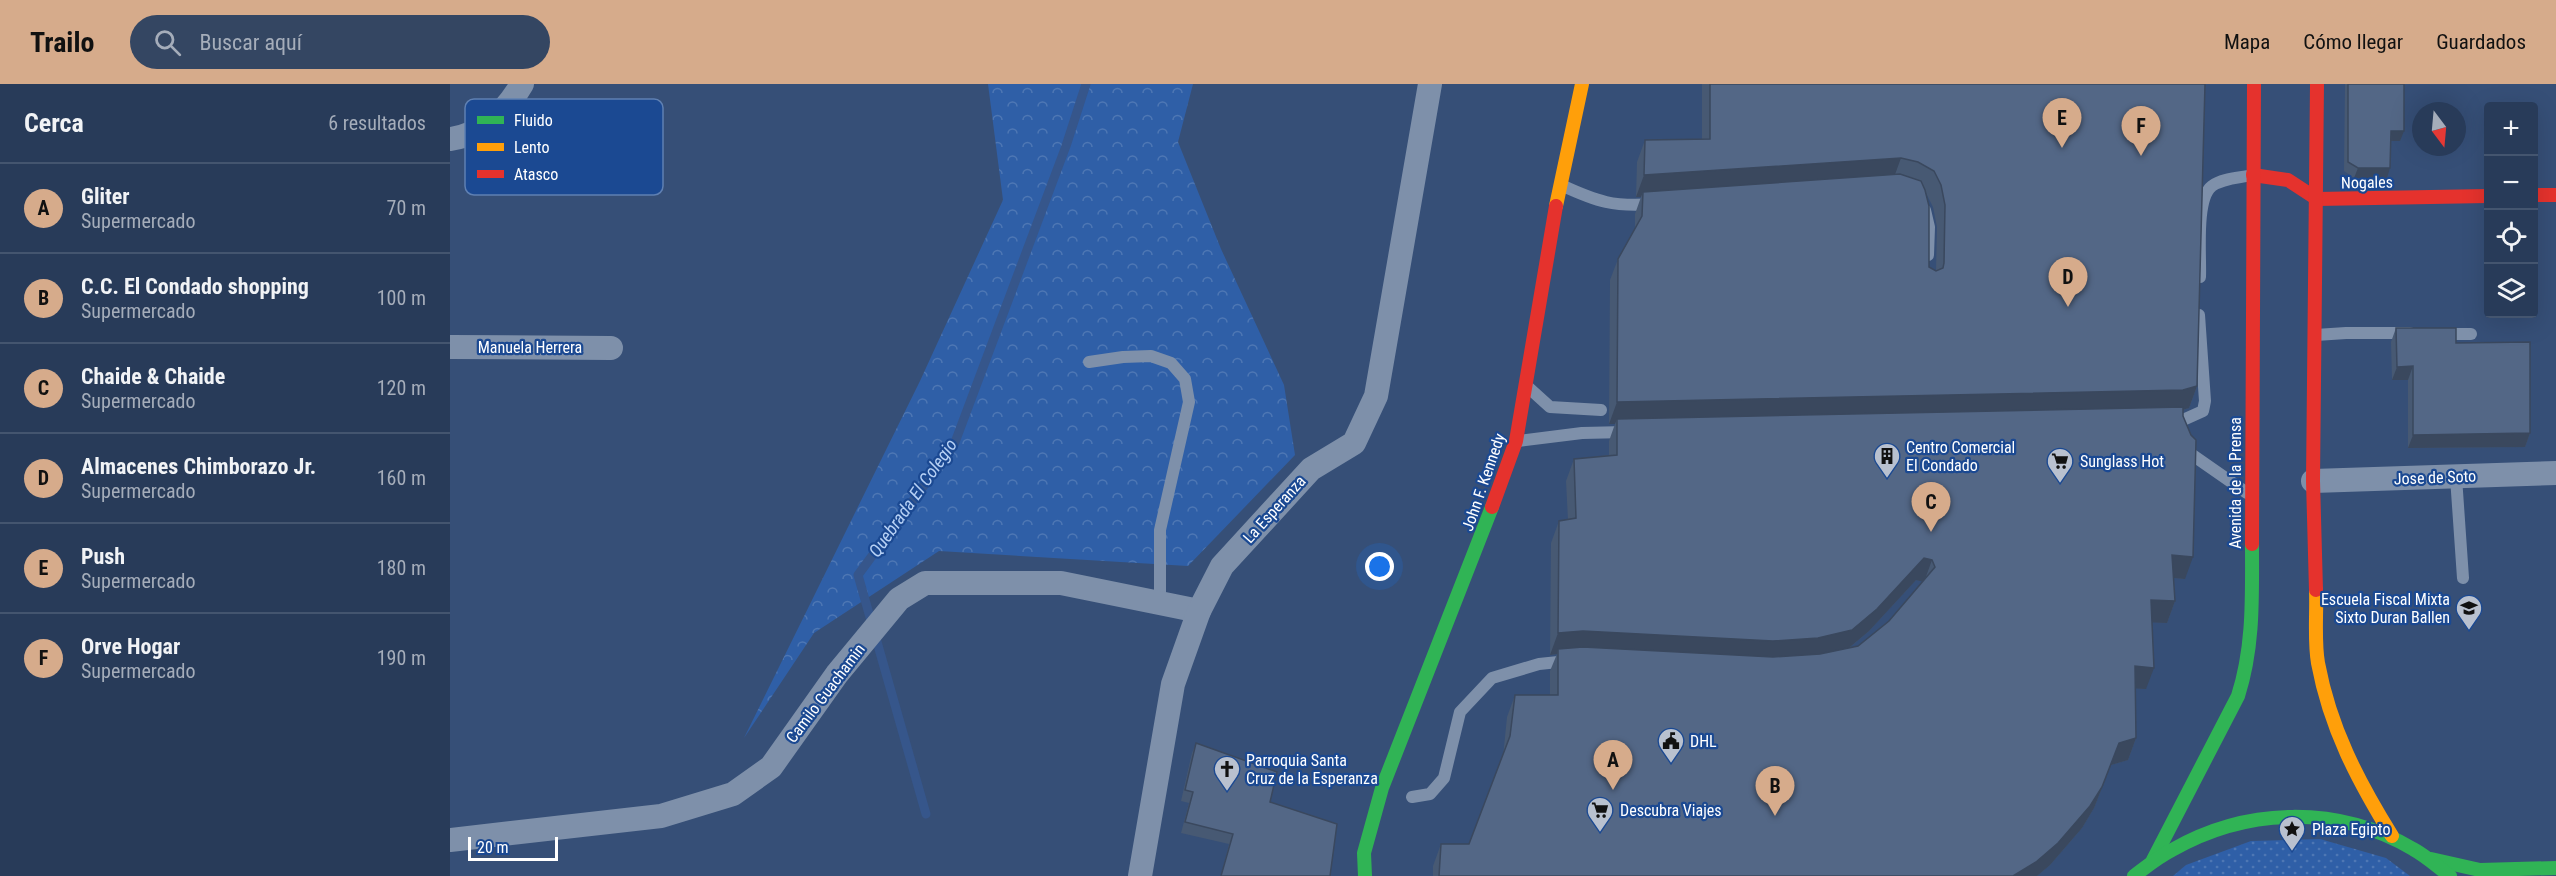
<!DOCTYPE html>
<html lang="es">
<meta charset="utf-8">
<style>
body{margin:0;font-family:"Roboto Condensed",sans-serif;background:#344662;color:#f1f3f6}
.controls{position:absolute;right:18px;top:18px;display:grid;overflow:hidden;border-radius:6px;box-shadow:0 6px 24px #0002}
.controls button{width:54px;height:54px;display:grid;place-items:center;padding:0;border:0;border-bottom:2px solid #44556f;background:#283b59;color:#f1f3f6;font:30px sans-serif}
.compass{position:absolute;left:1962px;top:18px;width:54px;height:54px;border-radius:50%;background:#283b59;box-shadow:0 6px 24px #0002;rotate:164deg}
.scale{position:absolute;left:18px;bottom:15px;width:90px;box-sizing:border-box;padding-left:6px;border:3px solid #fff;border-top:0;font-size:16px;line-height:21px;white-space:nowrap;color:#fff;-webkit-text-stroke:4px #1b4992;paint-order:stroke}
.you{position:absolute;left:930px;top:483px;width:21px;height:21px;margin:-15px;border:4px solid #fff;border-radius:50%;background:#1a73e8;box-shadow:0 0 0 9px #1a73e833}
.badge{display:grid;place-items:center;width:39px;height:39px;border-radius:50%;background:#d6ab8b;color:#111;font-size:20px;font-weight:700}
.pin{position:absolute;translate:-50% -50px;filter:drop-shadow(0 2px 3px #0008)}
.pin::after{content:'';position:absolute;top:32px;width:21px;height:18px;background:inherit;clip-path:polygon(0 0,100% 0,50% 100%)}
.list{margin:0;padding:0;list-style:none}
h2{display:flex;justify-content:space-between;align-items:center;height:78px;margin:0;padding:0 24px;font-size:26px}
h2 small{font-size:20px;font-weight:400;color:#a5adba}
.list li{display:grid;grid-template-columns:39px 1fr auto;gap:18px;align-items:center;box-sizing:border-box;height:90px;padding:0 24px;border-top:2px solid #44556f}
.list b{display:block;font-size:22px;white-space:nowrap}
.list p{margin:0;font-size:20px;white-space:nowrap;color:#a5adba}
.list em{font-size:20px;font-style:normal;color:#a5adba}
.icon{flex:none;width:33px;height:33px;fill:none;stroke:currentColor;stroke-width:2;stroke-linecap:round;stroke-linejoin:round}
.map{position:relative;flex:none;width:2106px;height:792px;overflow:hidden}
header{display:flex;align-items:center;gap:36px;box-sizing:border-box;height:84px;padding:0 30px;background:#d6ab8b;color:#111}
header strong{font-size:28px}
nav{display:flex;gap:33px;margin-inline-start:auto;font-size:21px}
.search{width:420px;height:54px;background:#344662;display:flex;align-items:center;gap:15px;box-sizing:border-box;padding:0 21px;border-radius:33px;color:#a5adba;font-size:22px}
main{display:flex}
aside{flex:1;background:#283b59}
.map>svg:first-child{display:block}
</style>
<header>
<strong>Trailo</strong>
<div class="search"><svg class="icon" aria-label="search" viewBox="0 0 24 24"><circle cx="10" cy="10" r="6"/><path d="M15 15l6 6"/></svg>Buscar aquí</div>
<nav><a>Mapa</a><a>Cómo llegar</a><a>Guardados</a></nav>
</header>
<main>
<aside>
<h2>Cerca<small>6 resultados</small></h2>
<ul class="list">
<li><span class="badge">A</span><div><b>Gliter</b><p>Supermercado</p></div><em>70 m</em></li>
<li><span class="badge">B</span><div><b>C.C. El Condado shopping</b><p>Supermercado</p></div><em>100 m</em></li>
<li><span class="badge">C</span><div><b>Chaide &amp; Chaide</b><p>Supermercado</p></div><em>120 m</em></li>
<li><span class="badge">D</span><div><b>Almacenes Chimborazo Jr.</b><p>Supermercado</p></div><em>160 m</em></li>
<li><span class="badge">E</span><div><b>Push</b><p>Supermercado</p></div><em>180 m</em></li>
<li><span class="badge">F</span><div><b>Orve Hogar</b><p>Supermercado</p></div><em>190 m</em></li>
</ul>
</aside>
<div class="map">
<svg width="2106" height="792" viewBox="0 0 2106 792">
<defs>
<pattern id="grass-dots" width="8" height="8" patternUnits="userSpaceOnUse" patternTransform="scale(1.5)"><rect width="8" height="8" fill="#2f5fa7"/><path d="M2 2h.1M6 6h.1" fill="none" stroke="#4e77b4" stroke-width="1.8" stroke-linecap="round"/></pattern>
<pattern id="park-crowns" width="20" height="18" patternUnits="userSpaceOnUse" patternTransform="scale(1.5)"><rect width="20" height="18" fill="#2f5fa7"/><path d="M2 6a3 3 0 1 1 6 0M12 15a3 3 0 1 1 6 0" fill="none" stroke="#4e77b4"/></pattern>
</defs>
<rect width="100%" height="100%" fill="#364f77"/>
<path fill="url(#grass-dots)" d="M 1870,755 L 1936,774 L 1960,792 L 1723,792 L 1736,781 L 1801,757 Z"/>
<path fill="url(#park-crowns)" d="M 538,0 L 743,0 L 728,58 L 771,165 L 834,301 L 845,371 L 738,482 L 489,467 L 364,549 L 294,654 L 470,297 L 553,116 Z"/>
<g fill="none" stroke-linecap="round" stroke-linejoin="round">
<path stroke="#36568b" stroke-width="9" d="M 476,730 L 408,491 L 504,361 L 616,62 L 636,0"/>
<g stroke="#7e90aa" stroke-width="12">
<path d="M 1111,101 C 1148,118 1163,123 1204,120"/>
<path d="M 1475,126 L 1479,143 L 1478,171"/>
<path d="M 1750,193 C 1751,172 1745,115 1762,102 C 1773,94 1789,94 1802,91"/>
<path d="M 1992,250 L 2021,250"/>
<path d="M 1866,251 L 1896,249 L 1960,249"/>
<path d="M 639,278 L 673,273 L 701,272 L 721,279 L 735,295 L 739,318 L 710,446 L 710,519"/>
<path d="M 1079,304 L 1100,323 L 1151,326"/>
<path d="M 1718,337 L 1733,336 L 1753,327 L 1755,317 L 1749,231"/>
<path d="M 1068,357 L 1132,349 L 1176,348"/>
<path d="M 1737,361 L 1741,370 L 1797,409"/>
<path d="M 2006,393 L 2013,494"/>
<path d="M 962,713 L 980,710 L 994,694 L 1010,628 L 1042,594 L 1089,580 L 1118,577"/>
</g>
<g stroke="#7e90aa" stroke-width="24">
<path d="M 0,55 C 33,51 56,27 72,0"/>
<path d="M 0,263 L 161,264"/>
<path d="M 1863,397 L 2106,389"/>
<path d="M 0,756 L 211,732 L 283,710 L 321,683 L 387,590 L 449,515 L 475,499 L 611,499 L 749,527"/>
<path d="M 690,792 L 723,600 L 749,527 L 772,482 L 861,385 L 904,359 L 926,312 L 980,0"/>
</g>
<g stroke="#30b455" stroke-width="14">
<path d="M 1981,775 L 2030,786 L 2106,784"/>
<path d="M 1703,776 L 1788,612 C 1804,562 1802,512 1802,460"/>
<path d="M 915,792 L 914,769 L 932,704 L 1042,423"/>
<path d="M 1684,792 C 1696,783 1708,773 1722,766 C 1797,723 1888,721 1963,765 C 1976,772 1988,783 2000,792"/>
</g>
<g stroke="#ff9f0a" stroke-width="14">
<path d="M 1106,122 L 1132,0"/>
<path d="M 1866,506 C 1867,529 1864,556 1868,579 C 1880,644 1908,697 1942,752"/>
</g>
<g stroke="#e5322d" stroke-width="14">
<path d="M 1803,91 L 1838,96 L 1867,115 L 2038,112"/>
<path d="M 2084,111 L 2106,111"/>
<path d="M 1042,423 L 1066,357 L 1106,122"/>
<path d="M 1802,460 L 1804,0"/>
<path d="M 1866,506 L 1863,397 L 1867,0"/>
</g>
</g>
<g fill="#475973" fill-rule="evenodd">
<path d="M 1252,0 L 1755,0 L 1747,302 L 1739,324 L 1733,326 L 1735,495 L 1724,494 L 1725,517 L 1717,539 L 1702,538 L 1696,605 L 1685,604 L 1686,654 L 1678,676 L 1661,681 L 1644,724 L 1632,744 L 1600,781 L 1587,792 L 983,792 L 983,782 L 991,760 L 1019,760 L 1053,673 L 1057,633 L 1065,611 L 1100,611 L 1100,587 L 1107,570 L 1100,571 L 1101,459 L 1109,437 L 1118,436 L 1116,397 L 1124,375 L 1159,371 L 1159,357 L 1165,340 L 1159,340 L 1160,196 L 1168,175 L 1185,146 L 1185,130 L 1191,113 L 1186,113 L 1187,78 L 1195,56 L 1252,56 ZM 1476,109 L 1483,123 L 1487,143 L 1486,187 L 1479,183 ZM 1466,496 L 1473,497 L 1439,537 L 1408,562 L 1399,564 L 1419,547 Z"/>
<path d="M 1895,0 L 1954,0 L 1950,57 L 1940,57 L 1937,94 L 1904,94 L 1894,87 Z"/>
<path d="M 1946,244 L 2006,259 L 2080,349 L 2075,363 L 1958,364 L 1958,296 L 1942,296 L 1941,258 Z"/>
<path d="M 746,659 L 820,718 L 880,792 L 771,792 L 779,760 L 731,749 L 739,719 L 731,717 L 742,669 Z"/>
</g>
<g fill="#3a485e">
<path d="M 1941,47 L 1954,47 L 1950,57 L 1937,57 Z"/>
<path d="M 1451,74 L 1443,96 L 1193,108 L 1191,113 L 1186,113 L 1194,91 Z"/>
<path d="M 1908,84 L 1940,84 L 1937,94 L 1904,94 Z"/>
<path d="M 1963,282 L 1958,296 L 1942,296 L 1947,283 Z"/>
<path d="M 1747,302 L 1739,324 L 1725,328 L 1167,335 L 1165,340 L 1159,340 L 1167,318 Z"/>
<path d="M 2080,349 L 2075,363 L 1958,364 L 1963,351 Z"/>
<path d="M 1722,471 L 1743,473 L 1735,495 L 1714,493 Z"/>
<path d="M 1474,474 L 1482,476 L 1474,498 L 1466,496 L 1419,547 L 1394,568 L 1360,576 L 1108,565 L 1107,570 L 1100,571 L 1108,549 Z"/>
<path d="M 1701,516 L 1725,517 L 1717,539 L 1693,538 Z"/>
<path d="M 1685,582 L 1704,584 L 1696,605 L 1677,604 Z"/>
<path d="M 1686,654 L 1678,676 L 1661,681 L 1644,724 L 1632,744 L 1600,781 L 1587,792 L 1563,792 L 1669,659 Z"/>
</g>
<g fill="#536786" stroke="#3a485e" stroke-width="1.5">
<path d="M 1260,0 L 1755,0 L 1747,302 L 1733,306 L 1167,318 L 1168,175 L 1192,132 L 1193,108 L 1450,90 L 1471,97 L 1475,106 L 1479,122 L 1479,183 L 1486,187 L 1493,184 L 1494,179 L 1495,121 L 1491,101 L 1484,87 L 1468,78 L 1451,74 L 1194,91 L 1195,56 L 1260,55 Z"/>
<path d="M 1898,0 L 1954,0 L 1954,47 L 1941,47 L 1940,84 L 1908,84 L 1898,78 Z"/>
<path d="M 1946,244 L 2006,244 L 2006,259 L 2080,258 L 2080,349 L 1963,351 L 1963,282 L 1947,283 Z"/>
<path d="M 1733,323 L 1733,332 L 1741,351 L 1746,356 L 1743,473 L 1722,471 L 1725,517 L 1701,516 L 1704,584 L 1685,582 L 1686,654 L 1669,659 L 1652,703 L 1640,722 L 1608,759 L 1586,778 L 1563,792 L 989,792 L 991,760 L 1019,760 L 1060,652 L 1065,611 L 1108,611 L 1108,565 L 1133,563 L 1323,573 L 1370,570 L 1408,562 L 1439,537 L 1485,483 L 1482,476 L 1474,474 L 1427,525 L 1402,546 L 1368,554 L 1323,557 L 1133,547 L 1108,549 L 1109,437 L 1126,434 L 1124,375 L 1167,371 L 1167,335 Z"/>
<path d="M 746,659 L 827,688 L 820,718 L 887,740 L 880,792 L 771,792 L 783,750 L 735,738 L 743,708 L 735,706 Z"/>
</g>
<defs>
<g id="building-pin" transform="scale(1.35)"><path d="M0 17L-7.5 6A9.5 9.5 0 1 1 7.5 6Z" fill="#b9c1cf" stroke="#1b4992"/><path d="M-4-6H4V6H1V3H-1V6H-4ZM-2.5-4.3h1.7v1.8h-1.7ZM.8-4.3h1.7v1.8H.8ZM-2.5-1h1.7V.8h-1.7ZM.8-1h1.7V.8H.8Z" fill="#111"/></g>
<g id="supermarket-pin" transform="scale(1.35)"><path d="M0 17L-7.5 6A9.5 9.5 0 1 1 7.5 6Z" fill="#b9c1cf" stroke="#1b4992"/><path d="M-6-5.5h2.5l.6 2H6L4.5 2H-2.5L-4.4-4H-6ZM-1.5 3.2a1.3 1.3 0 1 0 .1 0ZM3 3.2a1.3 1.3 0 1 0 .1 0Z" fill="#111"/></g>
<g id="school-pin" transform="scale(1.35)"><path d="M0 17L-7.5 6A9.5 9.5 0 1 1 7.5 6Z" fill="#b9c1cf" stroke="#1b4992"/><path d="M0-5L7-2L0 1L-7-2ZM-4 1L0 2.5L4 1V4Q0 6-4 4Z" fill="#111"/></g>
<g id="civic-pin" transform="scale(1.35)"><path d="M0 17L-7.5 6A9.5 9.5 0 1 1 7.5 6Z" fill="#b9c1cf" stroke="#1b4992"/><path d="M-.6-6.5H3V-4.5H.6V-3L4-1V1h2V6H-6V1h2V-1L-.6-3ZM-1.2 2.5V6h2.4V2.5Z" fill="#111"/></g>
<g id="church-pin" transform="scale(1.35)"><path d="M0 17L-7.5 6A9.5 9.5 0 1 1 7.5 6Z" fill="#b9c1cf" stroke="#1b4992"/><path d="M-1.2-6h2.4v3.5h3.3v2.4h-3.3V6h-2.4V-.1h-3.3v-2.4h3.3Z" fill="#111"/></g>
<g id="sight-pin" transform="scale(1.35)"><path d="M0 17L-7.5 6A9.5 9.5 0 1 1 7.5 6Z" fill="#b9c1cf" stroke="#1b4992"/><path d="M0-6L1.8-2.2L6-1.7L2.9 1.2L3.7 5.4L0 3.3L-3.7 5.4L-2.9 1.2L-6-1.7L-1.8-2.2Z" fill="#111"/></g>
</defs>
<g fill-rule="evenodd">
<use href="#building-pin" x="1437" y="372"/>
<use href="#supermarket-pin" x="1610" y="377"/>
<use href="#school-pin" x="2019" y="524"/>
<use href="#civic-pin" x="1221" y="657"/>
<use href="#church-pin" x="777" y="685"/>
<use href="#supermarket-pin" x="1150" y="726"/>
<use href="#sight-pin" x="1842" y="745"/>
</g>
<g text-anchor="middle" stroke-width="4.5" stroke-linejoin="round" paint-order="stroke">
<g font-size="16" fill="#fff" stroke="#1b4992">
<text transform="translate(1917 98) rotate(-1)" y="6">Nogales</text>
<text x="80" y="269">Manuela Herrera</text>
<text transform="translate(1985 393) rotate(-2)" y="6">Jose de Soto</text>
<text transform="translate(1033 398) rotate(-71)" y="6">John F. Kennedy</text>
<text transform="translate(1785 399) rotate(-90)" y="6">Avenida de la Prensa</text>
<text transform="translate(824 425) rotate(-48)" y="6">La Esperanza</text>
<text transform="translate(375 609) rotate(-53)" y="6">Camilo Guachamin</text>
</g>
<g font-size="16" fill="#fff" stroke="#1b4992" text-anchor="start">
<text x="1456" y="369">Centro Comercial<tspan x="1456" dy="18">El Condado</tspan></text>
<text x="1630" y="383">Sunglass Hot</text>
<text x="2000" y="521" text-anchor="end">Escuela Fiscal Mixta<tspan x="2000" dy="18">Sixto Duran Ballen</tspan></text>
<text x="1240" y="663">DHL</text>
<text x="796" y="682">Parroquia Santa<tspan x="796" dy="18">Cruz de la Esperanza</tspan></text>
<text x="1170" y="732">Descubra Viajes</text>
<text x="1862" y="751">Plaza Egipto</text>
</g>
<g font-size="18" font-style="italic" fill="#b7d1f5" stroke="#1b4992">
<text transform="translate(463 414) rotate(-55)" y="6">Quebrada El Colegio</text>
</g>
</g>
<rect x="15" y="15" width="198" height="96" rx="9" fill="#1b4992" stroke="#5f80b3" stroke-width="1.5"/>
<rect x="27" y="32" width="27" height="8" fill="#30b455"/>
<rect x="27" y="59" width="27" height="8" fill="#ff9f0a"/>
<rect x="27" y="86" width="27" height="8" fill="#e5322d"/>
<g font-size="16" fill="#fff">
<text x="64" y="42">Fluido</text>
<text x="64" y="69">Lento</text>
<text x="64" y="96">Atasco</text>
</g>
</svg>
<div class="controls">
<button>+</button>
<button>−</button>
<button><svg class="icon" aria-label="locate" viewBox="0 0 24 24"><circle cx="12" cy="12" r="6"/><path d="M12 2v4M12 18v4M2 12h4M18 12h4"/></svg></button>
<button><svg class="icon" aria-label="layers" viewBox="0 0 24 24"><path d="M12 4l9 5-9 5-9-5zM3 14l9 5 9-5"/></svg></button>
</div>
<svg class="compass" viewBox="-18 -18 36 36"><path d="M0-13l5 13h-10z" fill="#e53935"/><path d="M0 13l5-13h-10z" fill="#a5adba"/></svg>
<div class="scale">20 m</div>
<div class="you"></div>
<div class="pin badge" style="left:1163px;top:706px">A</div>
<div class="pin badge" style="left:1325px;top:732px">B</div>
<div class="pin badge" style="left:1481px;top:448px">C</div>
<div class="pin badge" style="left:1618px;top:223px">D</div>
<div class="pin badge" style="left:1612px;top:64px">E</div>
<div class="pin badge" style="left:1691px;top:72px">F</div>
</div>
</main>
